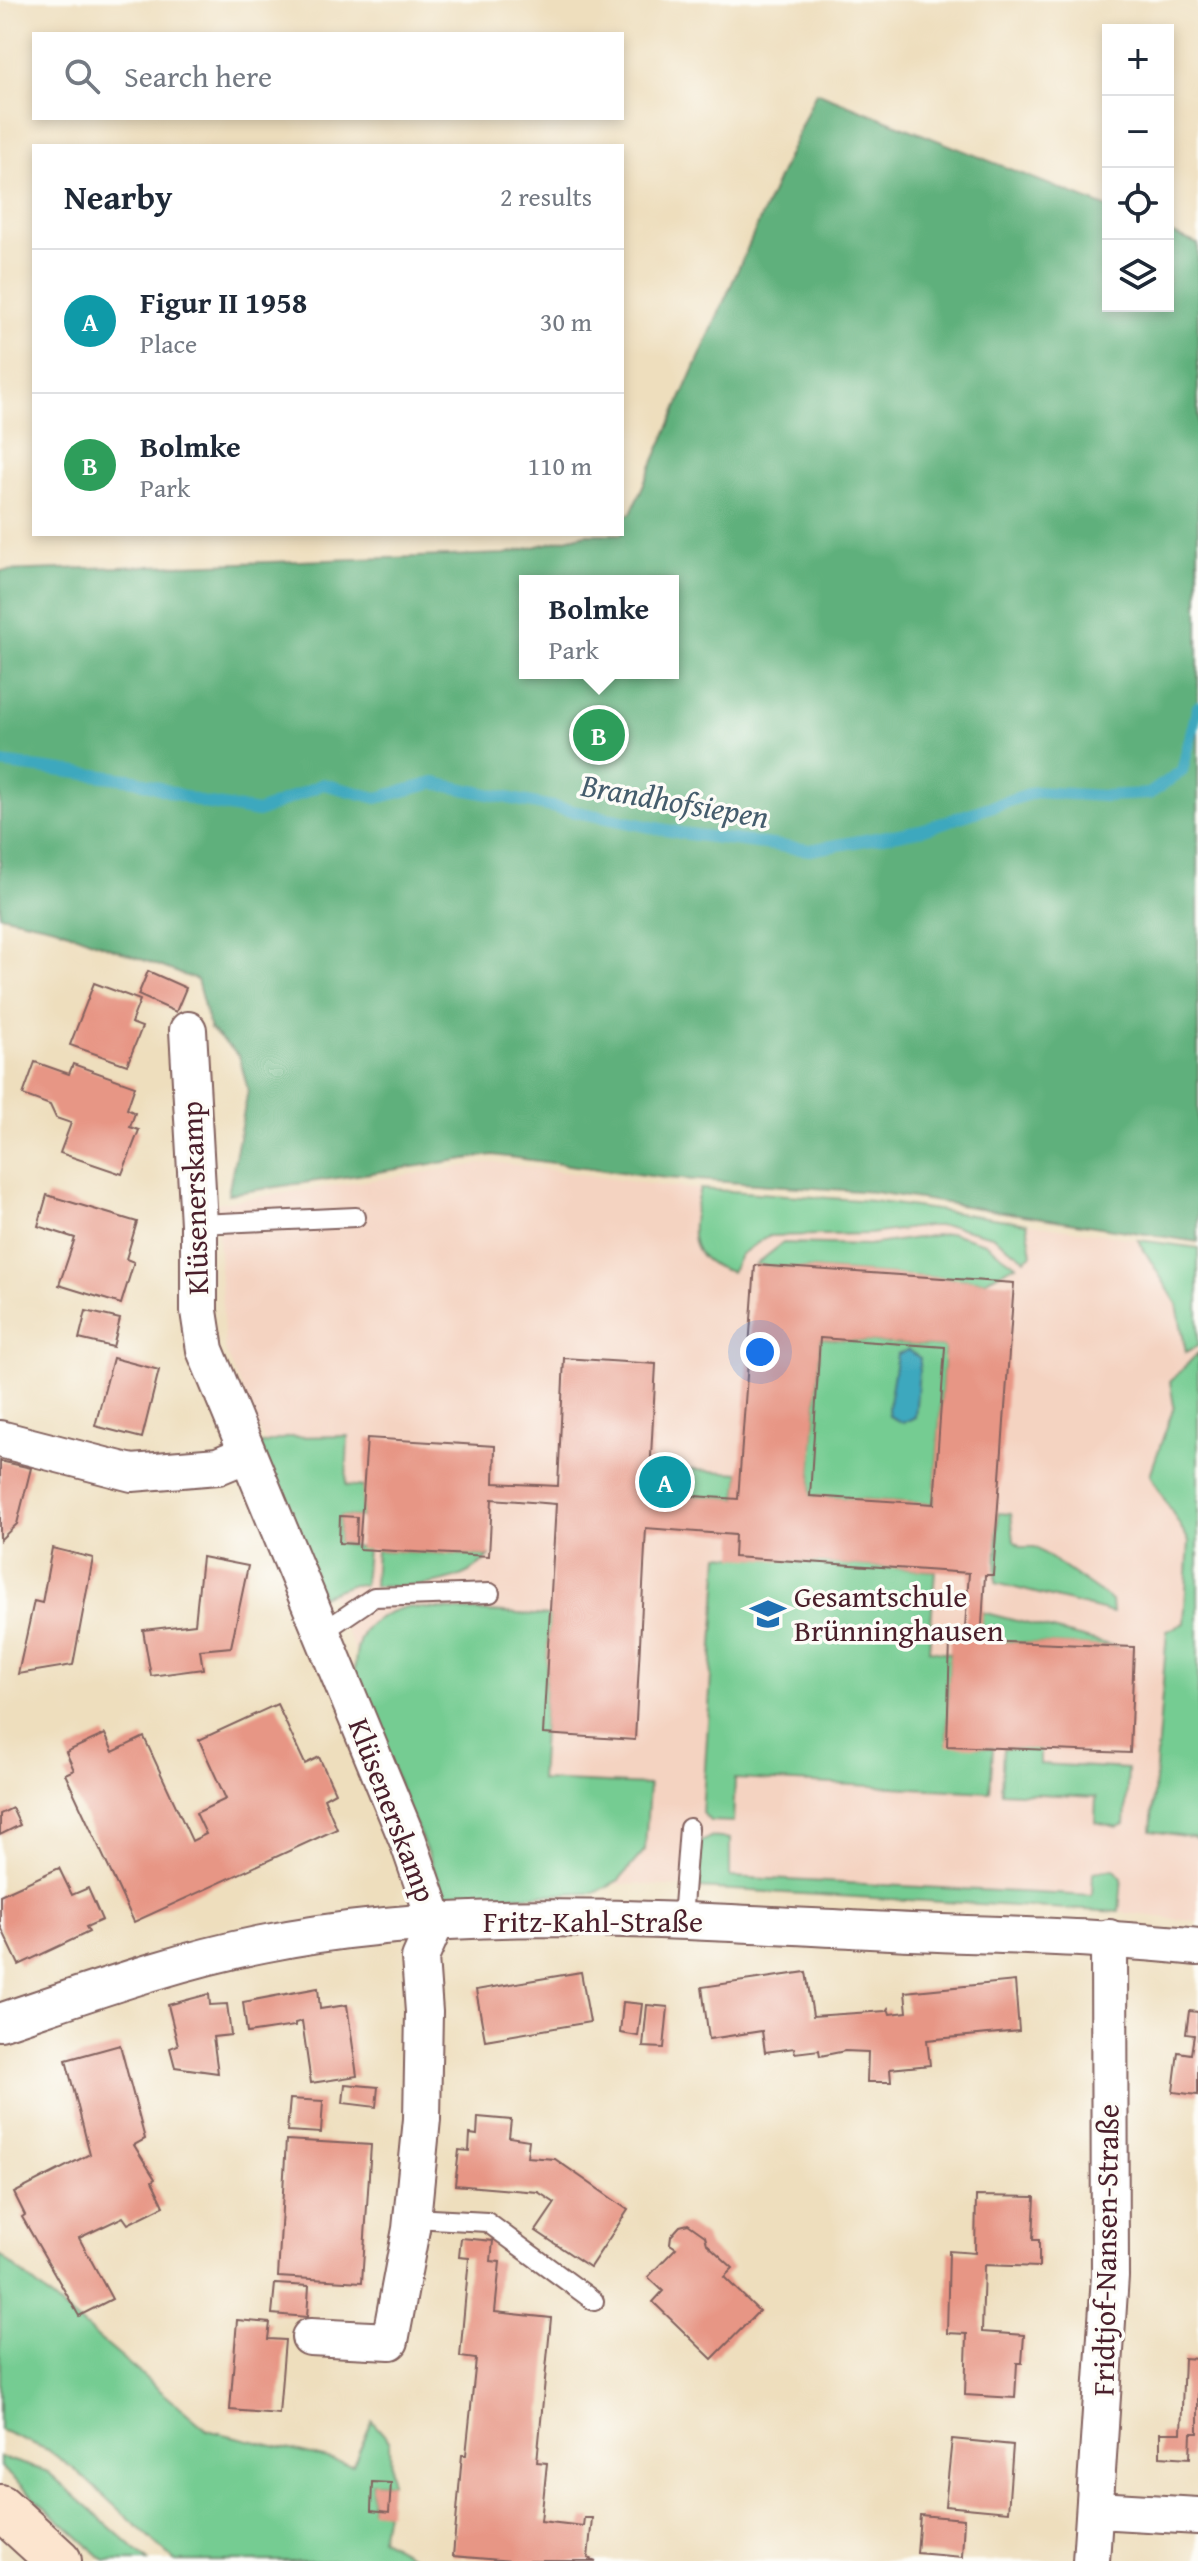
<!DOCTYPE html>
<meta charset="utf-8">
<style>
body{margin:0;font-family:"Gentium Book Plus",serif;background:#f6f6f7;color:#1f2937}
.controls{position:absolute;right:24px;top:24px;display:grid;overflow:hidden;border-radius:0px;box-shadow:0 4px 12px #0003}
.controls button{width:72px;height:72px;display:grid;place-items:center;padding:0;border:0;border-bottom:2px solid #e0e1e3;background:#fff;color:#1f2937;font:40px sans-serif}
.you{position:absolute;left:760px;top:1352px;width:28px;height:28px;margin:-20px;border:6px solid #fff;border-radius:50%;background:#1a73e8;box-shadow:0 0 0 12px #1a73e833}
.badge{display:grid;place-items:center;width:52px;height:52px;border-radius:50%;background:#1f6fb2;color:#fff;font-size:26px;font-weight:700}
.pin{position:absolute;translate:-50% -50%;border:4px solid #fff;box-shadow:0 2px 8px #0006}
.popup{position:absolute;left:519px;top:575px;width:160px;height:104px;box-sizing:border-box;display:grid;place-content:center;border-radius:0px;background:#fff;filter:drop-shadow(0 2px 6px #0005);font-size:26px;white-space:nowrap;color:#747a83}
.popup b{font-size:30px;color:#1f2937}
.popup::after{content:'';position:absolute;left:50%;top:100%;margin-left:-16px;border:16px solid transparent;border-top-color:#fff}
.list{margin:0;padding:0;list-style:none}
h2{display:flex;justify-content:space-between;align-items:center;height:104px;margin:0;padding:0 32px;font-size:34px}
h2 small{font-size:26px;font-weight:400;color:#747a83}
.list li{display:grid;grid-template-columns:52px 1fr auto;gap:24px;align-items:center;box-sizing:border-box;height:144px;padding:0 32px;border-top:2px solid #e0e1e3}
.list b{display:block;font-size:30px;white-space:nowrap}
.list p{margin:0;font-size:26px;white-space:nowrap;color:#747a83}
.list em{font-size:26px;font-style:normal;color:#747a83}
.icon{flex:none;width:44px;height:44px;fill:none;stroke:currentColor;stroke-width:2;stroke-linecap:round;stroke-linejoin:round}
.map{position:relative;flex:none;width:1198px;height:2561px;overflow:hidden}
.search{position:absolute;background:#fff;box-shadow:0 4px 12px #0003;left:32px;top:32px;width:592px;height:88px;display:flex;align-items:center;gap:20px;box-sizing:border-box;padding:0 28px;border-radius:0px;color:#747a83;font-size:30px}
.panel{position:absolute;background:#fff;box-shadow:0 4px 12px #0003;left:32px;top:144px;width:592px;height:392px;border-radius:0px}
.map>svg:first-child{display:block}
</style>
<div class="map">
<svg width="1198" height="2561" viewBox="0 0 1198 2561">
<rect width="100%" height="100%" fill="#fdfcf7"/>
<filter id="ink" filterUnits="userSpaceOnUse"><feTurbulence type="fractalNoise" baseFrequency=".0125" numOctaves="2"/><feDisplacementMap in="SourceGraphic" scale="16" xChannelSelector="R" yChannelSelector="G"/><feConvolveMatrix kernelMatrix="1 2 1 2 8 2 1 2 1" color-interpolation-filters="sRGB"/></filter>
<filter id="wash" filterUnits="userSpaceOnUse"><feTurbulence type="fractalNoise" baseFrequency=".006" numOctaves="4" result="noise"/><feDisplacementMap in="SourceGraphic" scale="32" xChannelSelector="R" yChannelSelector="G"/><feGaussianBlur stdDeviation="1.8" result="paint"/><feColorMatrix in="noise" values="0 0 0 0 0 0 0 0 0 0 0 0 0 0 0 0 0 1.4 0 .05"/><feComposite in="paint" operator="in"/></filter>
<g filter="url(#wash)">
<rect width="100%" height="100%" fill="#eedebd"/>
<path fill="#f4d3c1" d="M 494,1162 L 668,1187 L 872,1201 L 1198,1248 L 1198,1922 L 1119,1912 L 646,1885 L 453,1878 L 225,1350 L 216,1203 Z"/>
<g fill="#74cc92" stroke="#5f765e" stroke-width="2">
<path d="M 700,1189 L 872,1201 L 1027,1223 L 1032,1254 L 1025,1259 L 992,1236 L 953,1226 L 927,1226 L 870,1234 L 768,1236 L 740,1255 L 732,1272 C 684,1260 689,1229 700,1189 Z"/>
<path d="M 951,1233 L 985,1243 L 1016,1265 L 984,1281 L 755,1265 L 783,1243 L 868,1245 Z"/>
<path d="M 1138,1240 L 1198,1248 L 1198,1346 L 1186,1352 L 1177,1304 Z"/>
<path d="M 820,1338 L 945,1347 L 934,1504 L 810,1496 Z"/>
<path d="M 1198,1353 L 1198,1838 L 1151,1831 L 1167,1631 L 1184,1623 L 1189,1541 L 1150,1475 L 1174,1406 L 1170,1382 Z"/>
<path d="M 348,1436 L 346,1485 L 364,1487 L 362,1517 L 340,1516 L 339,1543 L 367,1549 L 364,1585 L 350,1585 L 321,1596 L 259,1445 L 289,1437 Z"/>
<path d="M 650,1467 L 740,1473 L 737,1499 L 649,1493 Z"/>
<path d="M 998,1513 L 1011,1514 L 1014,1541 L 1021,1547 L 1035,1547 L 1112,1601 L 1113,1613 L 996,1583 Z"/>
<path d="M 376,1550 L 489,1556 C 464,1586 409,1588 374,1586 Z"/>
<path d="M 719,1555 L 935,1571 L 929,1650 L 950,1653 L 947,1743 L 993,1748 L 990,1792 L 735,1779 L 733,1822 L 710,1821 L 702,1813 Z"/>
<path d="M 406,1607 L 550,1616 L 540,1780 L 649,1785 L 645,1850 L 619,1880 L 595,1893 L 446,1898 L 355,1680 C 353,1638 364,1618 406,1607 Z"/>
<path d="M 982,1612 L 1118,1647 L 981,1641 Z"/>
<path d="M 1003,1748 L 1040,1749 L 1040,1764 L 1128,1769 L 1125,1824 L 1117,1827 L 1095,1822 L 1096,1797 L 1001,1792 Z"/>
<path d="M 710,1837 L 730,1839 L 730,1877 L 1092,1896 L 1093,1872 L 1114,1869 L 1122,1878 L 1119,1912 L 697,1888 L 701,1842 Z"/>
<path d="M 0,2255 L 207,2430 L 353,2465 L 372,2421 L 390,2442 L 391,2483 L 372,2482 L 371,2510 L 386,2512 L 381,2539 L 421,2561 L 175,2561 L 79,2473 L 48,2450 L 0,2430 Z"/>
<path d="M 0,2457 L 48,2472 L 148,2561 L 105,2561 L 0,2467 Z"/>
</g>
<path fill="#5fb07c" stroke="#546854" stroke-width="2" fill-rule="evenodd" d="M 816,92 L 1108,208 L 1108,306 L 1168,306 L 1168,232 L 1198,244 L 1198,1242 L 874,1192 L 666,1178 L 493,1155 L 228,1194 L 248,1090 L 239,1056 L 210,1029 L 197,980 L 55,927 L 0,915 L 0,571 L 505,554 L 586,534 L 622,534 L 622,517 L 631,513 ZM 525,581 L 673,581 L 673,673 L 525,673 Z"/>
<path fill="#3ea8be" stroke="#446474" stroke-width="2" d="M 908,1350 L 920,1358 L 915,1417 L 903,1423 L 889,1416 L 888,1409 L 897,1354 Z"/>
<g fill="none" stroke-linecap="round" stroke-linejoin="round">
<path stroke="#3ea8be" stroke-width="12" d="M 0,763 L 135,780 L 204,803 L 258,812 L 323,784 L 377,798 L 434,783 L 681,833 L 810,850 L 921,830 L 1035,792 L 1105,796 L 1149,794 L 1182,771 L 1198,707"/>
</g>
<g id="blocks">
<g fill="#e79685" fill-rule="evenodd">
<path d="M 148,971 L 186,988 L 176,1012 L 138,995 Z"/>
<path d="M 94,983 L 140,1000 L 131,1023 L 142,1027 L 127,1065 L 70,1045 Z"/>
<path d="M 35,1062 L 69,1074 L 73,1064 L 135,1086 L 127,1109 L 135,1113 L 130,1127 L 139,1130 L 122,1174 L 60,1153 L 71,1123 L 56,1118 L 50,1105 L 23,1095 Z"/>
<path d="M 47,1195 L 137,1222 L 126,1259 L 134,1262 L 121,1304 L 59,1285 L 75,1238 L 38,1226 Z"/>
<path d="M 755,1265 L 1014,1283 L 993,1575 L 985,1575 L 981,1641 L 1134,1647 L 1130,1753 L 947,1746 L 950,1640 L 964,1641 L 969,1573 L 734,1557 L 735,1535 L 646,1528 L 635,1740 L 543,1734 L 556,1504 L 492,1499 L 489,1556 L 359,1549 L 367,1438 L 495,1446 L 494,1483 L 558,1486 L 564,1358 L 656,1364 L 649,1493 L 738,1499 ZM 820,1338 L 945,1347 L 934,1504 L 810,1496 Z"/>
<path d="M 86,1311 L 120,1319 L 113,1347 L 79,1339 Z"/>
<path d="M 113,1358 L 159,1370 L 142,1438 L 95,1426 Z"/>
<path d="M 0,1461 L 31,1468 L 17,1524 L 0,1540 Z"/>
<path d="M 340,1516 L 357,1517 L 356,1544 L 339,1543 Z"/>
<path d="M 52,1548 L 93,1558 L 73,1665 L 18,1674 L 34,1601 L 42,1603 Z"/>
<path d="M 202,1557 L 248,1566 L 231,1647 L 200,1650 L 203,1669 L 151,1676 L 143,1630 L 195,1624 Z"/>
<path d="M 277,1704 L 305,1764 L 319,1757 L 335,1792 L 324,1798 L 337,1829 L 134,1922 L 65,1774 L 74,1770 L 66,1752 L 105,1734 L 113,1752 L 144,1737 L 192,1841 L 206,1834 L 196,1813 L 226,1799 L 199,1740 Z"/>
<path d="M 12,1808 L 20,1825 L 0,1835 L 0,1814 Z"/>
<path d="M 59,1868 L 72,1895 L 88,1888 L 102,1920 L 86,1927 L 89,1932 L 19,1965 L 0,1925 L 0,1895 Z"/>
<path d="M 581,1972 L 590,2022 L 485,2040 L 476,1990 Z"/>
<path d="M 806,1972 L 813,2016 L 886,2011 L 888,2008 L 890,2014 L 907,2012 L 905,1992 L 1015,1981 L 1019,2031 L 927,2040 L 930,2065 L 890,2069 L 891,2082 L 867,2082 L 868,2052 L 845,2051 L 820,2056 L 819,2050 L 795,2053 L 794,2048 L 765,2052 L 762,2031 L 709,2039 L 702,1987 Z"/>
<path d="M 318,1988 L 320,2009 L 347,2005 L 357,2076 L 311,2083 L 302,2021 L 295,2023 L 295,2026 L 247,2033 L 243,2002 Z"/>
<path d="M 209,1994 L 210,2005 L 227,2004 L 231,2035 L 213,2037 L 218,2073 L 175,2067 L 170,2048 L 178,2045 L 168,2005 Z"/>
<path d="M 623,2002 L 642,2004 L 638,2036 L 620,2033 Z"/>
<path d="M 647,2005 L 668,2007 L 664,2048 L 643,2047 Z"/>
<path d="M 1189,2011 L 1198,2012 L 1198,2095 L 1173,2092 L 1178,2052 L 1191,2054 L 1194,2035 L 1186,2034 Z"/>
<path d="M 120,2045 L 145,2139 L 134,2145 L 155,2179 L 152,2181 L 164,2206 L 128,2224 L 123,2217 L 79,2238 L 112,2299 L 79,2316 L 22,2217 L 25,2215 L 14,2193 L 90,2154 L 66,2060 Z"/>
<path d="M 345,2084 L 378,2087 L 376,2107 L 343,2103 Z"/>
<path d="M 290,2099 L 323,2101 L 321,2133 L 287,2131 Z"/>
<path d="M 478,2117 L 511,2120 L 509,2137 L 529,2140 L 527,2157 L 555,2159 L 628,2210 L 590,2267 L 536,2231 L 555,2203 L 538,2192 L 455,2185 L 459,2150 L 469,2151 L 470,2134 L 477,2135 Z"/>
<path d="M 286,2140 L 371,2145 L 362,2282 L 278,2277 Z"/>
<path d="M 976,2196 L 1035,2197 L 1033,2240 L 1039,2240 L 1039,2267 L 984,2265 L 982,2332 L 1024,2335 L 1022,2363 L 1017,2363 L 1015,2398 L 965,2395 L 967,2334 L 947,2333 L 949,2251 L 975,2253 Z"/>
<path d="M 688,2224 L 705,2236 L 707,2244 L 733,2268 L 724,2277 L 759,2311 L 712,2359 L 653,2302 L 663,2291 L 648,2277 L 676,2248 L 670,2244 L 671,2236 L 680,2226 Z"/>
<path d="M 461,2238 L 493,2241 L 491,2261 L 500,2262 L 495,2312 L 551,2318 L 537,2462 L 547,2463 L 541,2521 L 583,2526 L 584,2518 L 592,2518 L 588,2558 L 596,2561 L 512,2561 L 453,2556 L 462,2455 L 466,2455 L 476,2359 L 460,2357 L 469,2258 L 459,2257 Z"/>
<path d="M 275,2284 L 309,2286 L 307,2317 L 272,2314 Z"/>
<path d="M 237,2320 L 270,2323 L 268,2339 L 285,2340 L 279,2414 L 230,2410 Z"/>
<path d="M 1184,2358 L 1198,2359 L 1198,2433 L 1191,2433 L 1190,2458 L 1160,2456 L 1160,2433 L 1181,2433 Z"/>
<path d="M 952,2439 L 1013,2445 L 1008,2512 L 945,2506 Z"/>
<path d="M 372,2482 L 391,2483 L 389,2513 L 371,2511 Z"/>
<path d="M 920,2515 L 964,2519 L 962,2557 L 917,2553 Z"/>
</g>
</g>
</g>
<g filter="url(#ink)">
<use href="#blocks" fill-opacity="0" stroke="#83625e" stroke-width="2"/>
<g fill="none" stroke-linecap="round" stroke-linejoin="round">
<g stroke="#83625e" stroke-width="22">
<g id="lane">
<path d="M 199,1224 L 356,1217"/>
<path d="M 321,1633 L 374,1597 L 490,1593"/>
<path d="M 682,1919 L 689,1828"/>
<path d="M 413,2218 L 487,2222 L 594,2301"/>
</g>
</g>
<g stroke="#83625e" stroke-width="40">
<g id="street">
<path d="M 188,1030 L 199,1224 L 199,1311 L 205,1350 L 408,1841 L 436,1922 L 420,1958 L 424,2012 L 422,2119 L 411,2229 L 390,2341 L 310,2337"/>
<path d="M 0,1439 L 132,1473 L 218,1466 L 247,1454"/>
<path d="M 0,2022 C 87,1993 172,1962 262,1944 C 459,1904 671,1920 870,1930 C 979,1936 1089,1935 1198,1947"/>
<path d="M 1097,2510 L 1198,2516"/>
<path d="M 1091,2561 L 1110,2276 L 1109,1938"/>
</g>
</g>
<g stroke="#83625e" stroke-width="48">
<path id="secondary" d="M 0,2507 L 59,2561"/>
</g>
<use href="#lane" stroke="#fff" stroke-width="18"/>
<use href="#street" stroke="#fff" stroke-width="36"/>
<use href="#secondary" stroke="#fce5cf" stroke-width="44"/>
</g>
</g>
<defs>
<g id="school-bare" transform="scale(2.76)"><path d="M0-5L7-2L0 1L-7-2ZM-4 1L0 2.5L4 1V4Q0 6-4 4Z" fill="#1f6fb2" stroke="#fdfcf7" stroke-width="2.5" paint-order="stroke"/></g>
</defs>
<g fill-rule="evenodd">
<use href="#school-bare" x="768" y="1614"/>
</g>
<g text-anchor="middle" stroke-width="7" stroke-linejoin="round" paint-order="stroke">
<g font-size="30" fill="#4a1f2b" stroke="#fdfcf7">
<text transform="translate(195 1198) rotate(-92)" y="10">Klüsenerskamp</text>
<text transform="translate(392 1810) rotate(69)" y="10">Klüsenerskamp</text>
<text x="593" y="1932">Fritz-Kahl-Straße</text>
<text transform="translate(1106 2250) rotate(-89)" y="10">Fridtjof-Nansen-Straße</text>
</g>
<g font-size="30" fill="#4a1f2b" stroke="#fdfcf7" text-anchor="start">
<text x="794" y="1607">Gesamtschule<tspan x="794" dy="34">Brünninghausen</tspan></text>
</g>
<g font-size="32" font-style="italic" fill="#455d6d" stroke="#fdfcf7">
<text transform="translate(675 801) rotate(10)" y="11">Brandhofsiepen</text>
</g>
</g>
</svg>
<div class="controls">
<button>+</button>
<button>−</button>
<button><svg class="icon" aria-label="locate" viewBox="0 0 24 24"><circle cx="12" cy="12" r="6"/><path d="M12 2v4M12 18v4M2 12h4M18 12h4"/></svg></button>
<button><svg class="icon" aria-label="layers" viewBox="0 0 24 24"><path d="M12 4l9 5-9 5-9-5zM3 14l9 5 9-5"/></svg></button>
</div>
<div class="you"></div>
<div class="pin badge" style="left:665px;top:1482px;background:#0f9aa8">A</div>
<div class="pin badge" style="left:599px;top:735px;background:#2e9e5b">B</div>
<div class="popup"><b>Bolmke</b>Park</div>
<div class="search"><svg class="icon" aria-label="search" viewBox="0 0 24 24"><circle cx="10" cy="10" r="6"/><path d="M15 15l6 6"/></svg>Search here</div>
<section class="panel">
<h2>Nearby<small>2 results</small></h2>
<ul class="list">
<li><span class="badge" style="background:#0f9aa8">A</span><div><b>Figur II 1958</b><p>Place</p></div><em>30 m</em></li>
<li><span class="badge" style="background:#2e9e5b">B</span><div><b>Bolmke</b><p>Park</p></div><em>110 m</em></li>
</ul>
</section>
</div>
